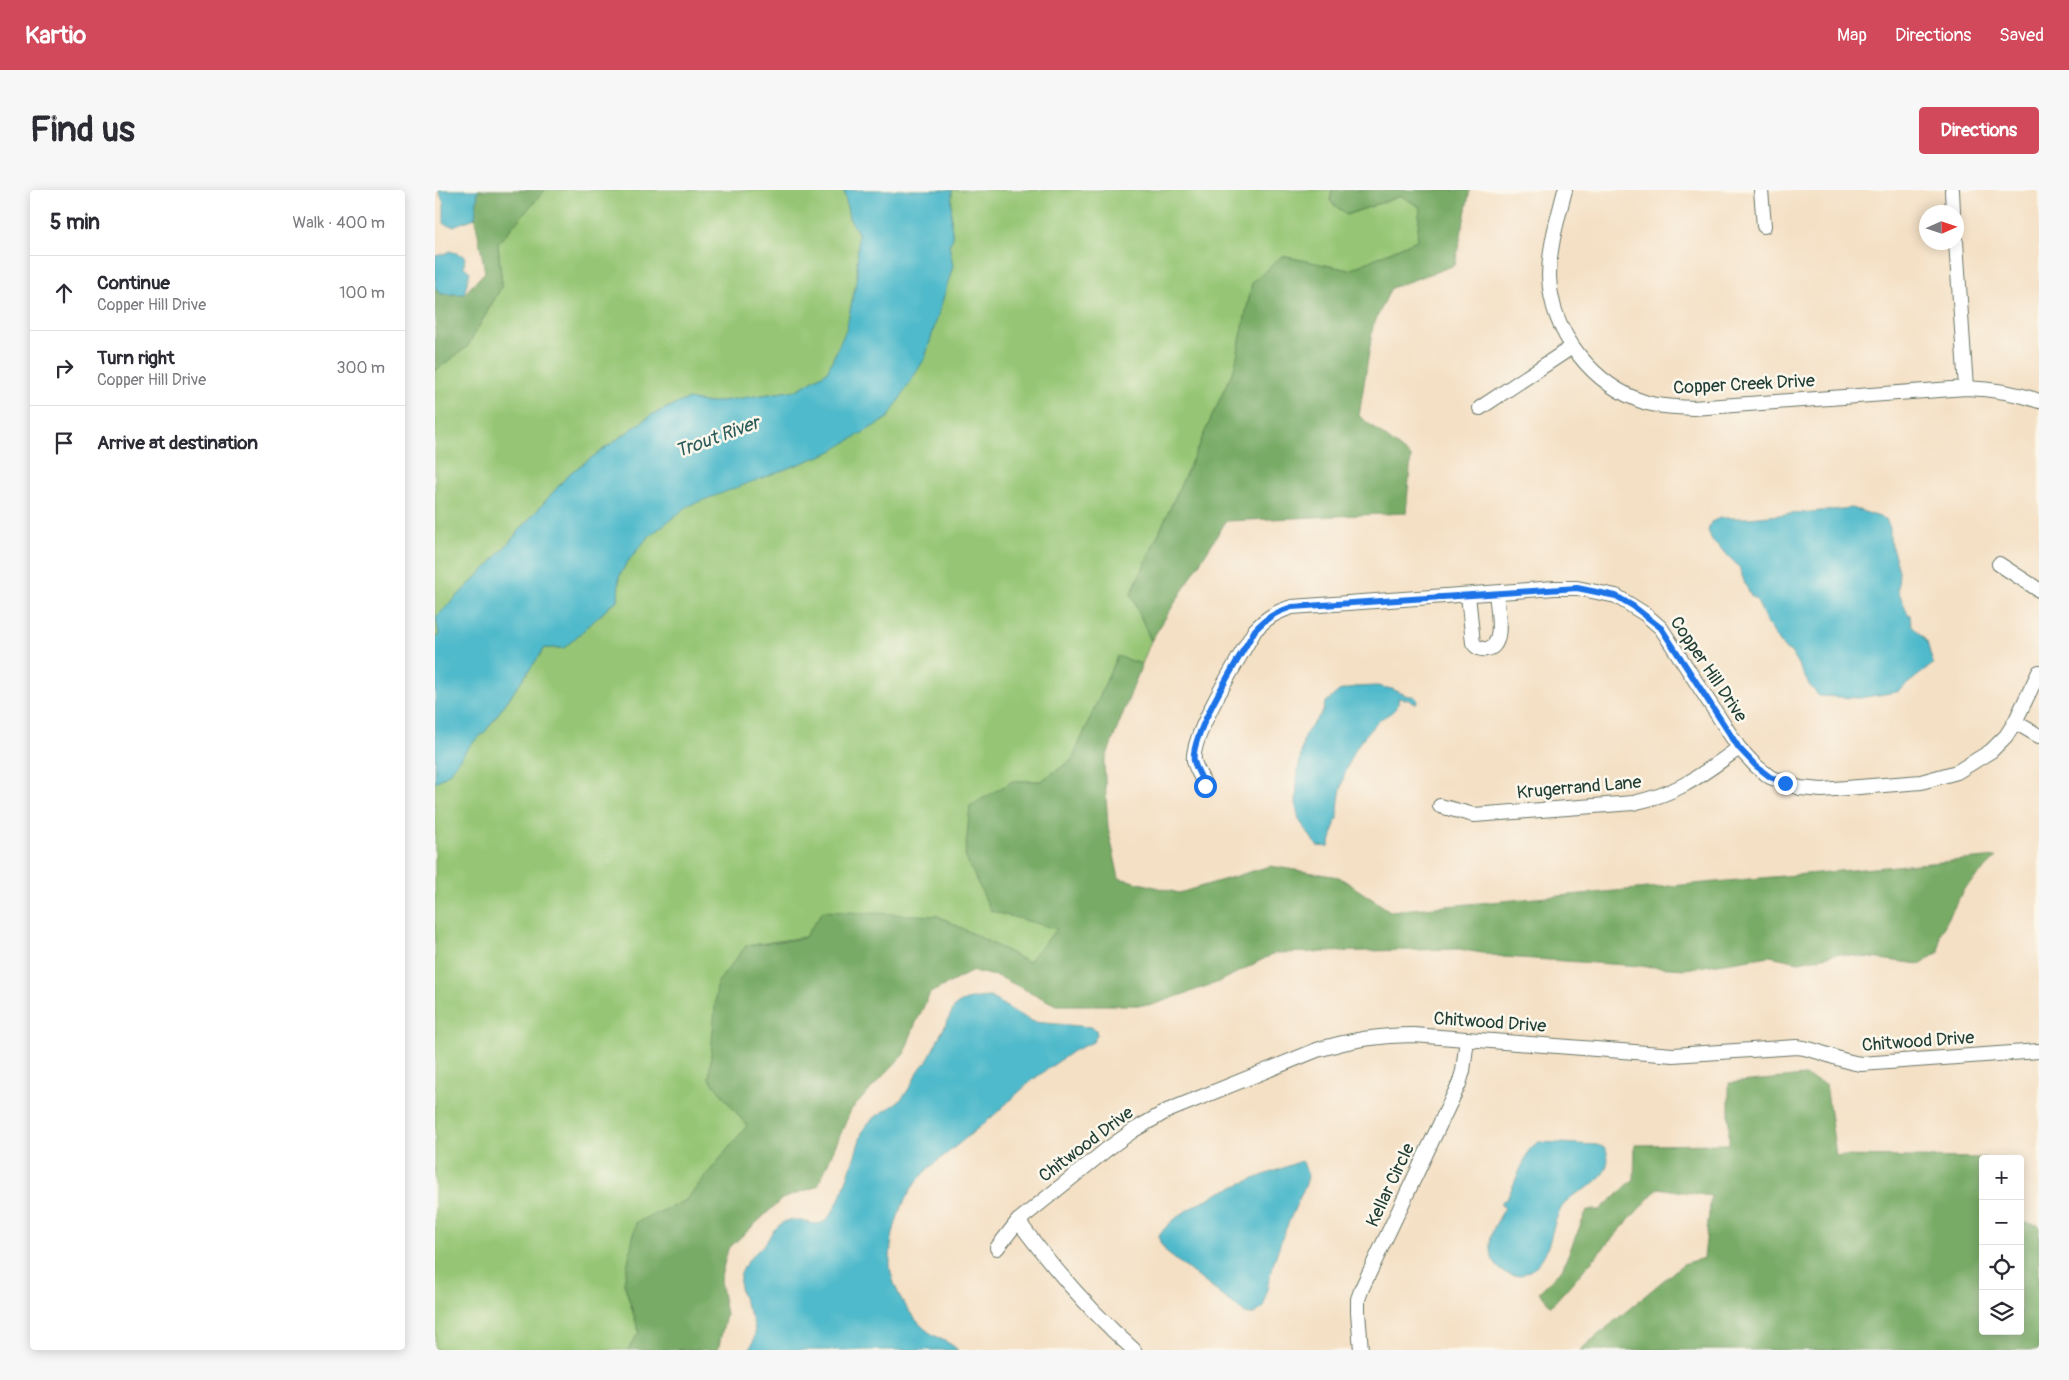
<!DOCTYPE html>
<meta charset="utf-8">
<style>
body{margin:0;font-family:Pangolin,sans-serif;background:#f7f7f7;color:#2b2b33}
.controls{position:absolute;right:15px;bottom:15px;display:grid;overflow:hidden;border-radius:5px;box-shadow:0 2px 12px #0003}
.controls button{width:45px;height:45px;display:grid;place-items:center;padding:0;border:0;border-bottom:1px solid #e1e1e2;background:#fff;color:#2b2b33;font:25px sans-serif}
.compass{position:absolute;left:1484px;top:15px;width:45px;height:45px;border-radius:50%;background:#fff;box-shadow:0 2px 12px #0003;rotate:87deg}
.stop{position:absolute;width:15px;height:15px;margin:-11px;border:4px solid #1a73e8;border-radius:50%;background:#fff}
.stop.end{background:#1a73e8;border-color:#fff;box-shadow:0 1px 5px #0008}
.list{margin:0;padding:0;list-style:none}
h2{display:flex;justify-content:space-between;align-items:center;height:65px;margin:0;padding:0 20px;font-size:21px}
h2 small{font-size:16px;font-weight:400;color:#7c7c81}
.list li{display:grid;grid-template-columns:32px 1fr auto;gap:15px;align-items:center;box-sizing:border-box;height:75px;padding:0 20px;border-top:1px solid #e1e1e2}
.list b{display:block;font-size:19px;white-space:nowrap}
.list p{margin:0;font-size:16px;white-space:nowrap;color:#7c7c81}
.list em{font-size:16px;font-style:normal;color:#7c7c81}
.icon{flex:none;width:28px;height:28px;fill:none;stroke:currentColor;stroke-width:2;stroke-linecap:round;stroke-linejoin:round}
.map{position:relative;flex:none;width:1604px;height:1160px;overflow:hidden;border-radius:5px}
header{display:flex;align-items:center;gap:30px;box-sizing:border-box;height:70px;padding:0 25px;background:#d1495b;color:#fff}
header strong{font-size:24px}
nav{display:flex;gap:28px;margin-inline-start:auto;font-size:18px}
.intro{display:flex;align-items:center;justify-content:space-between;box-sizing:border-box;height:120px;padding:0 30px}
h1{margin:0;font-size:35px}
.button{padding:12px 22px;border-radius:5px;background:#d1495b;color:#fff;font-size:18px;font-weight:700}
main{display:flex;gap:30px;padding:0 30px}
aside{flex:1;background:#fff;border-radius:5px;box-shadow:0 2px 12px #0003}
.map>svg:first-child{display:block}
</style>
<header>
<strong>Kartio</strong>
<nav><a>Map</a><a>Directions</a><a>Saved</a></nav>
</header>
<div class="intro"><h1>Find us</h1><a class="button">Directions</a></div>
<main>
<aside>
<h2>5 min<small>Walk · 400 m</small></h2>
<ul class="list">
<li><svg class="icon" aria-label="ahead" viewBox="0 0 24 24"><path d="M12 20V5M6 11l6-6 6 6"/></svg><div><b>Continue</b><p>Copper Hill Drive</p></div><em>100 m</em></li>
<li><svg class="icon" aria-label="right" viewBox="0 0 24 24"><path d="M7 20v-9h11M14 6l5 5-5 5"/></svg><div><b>Turn right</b><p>Copper Hill Drive</p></div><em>300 m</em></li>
<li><svg class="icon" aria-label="arrive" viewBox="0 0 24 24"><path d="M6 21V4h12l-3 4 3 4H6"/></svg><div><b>Arrive at destination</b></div></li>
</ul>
</aside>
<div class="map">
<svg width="1604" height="1160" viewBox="0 0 1604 1160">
<rect width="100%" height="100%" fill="#fbf7ec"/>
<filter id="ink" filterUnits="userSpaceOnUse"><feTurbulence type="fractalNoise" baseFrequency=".02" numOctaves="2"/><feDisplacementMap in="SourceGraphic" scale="10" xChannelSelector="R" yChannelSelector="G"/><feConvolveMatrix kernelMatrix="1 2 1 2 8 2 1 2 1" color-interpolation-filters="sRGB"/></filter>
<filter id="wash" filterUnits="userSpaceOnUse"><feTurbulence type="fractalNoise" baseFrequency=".0096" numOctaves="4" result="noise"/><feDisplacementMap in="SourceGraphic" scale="20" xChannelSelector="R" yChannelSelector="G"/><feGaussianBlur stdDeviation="1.12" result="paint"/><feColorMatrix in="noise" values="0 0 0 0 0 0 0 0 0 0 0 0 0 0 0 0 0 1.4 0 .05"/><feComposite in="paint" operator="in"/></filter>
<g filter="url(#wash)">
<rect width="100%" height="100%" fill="#f4e0c5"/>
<g fill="#96c675" stroke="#5a8254">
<path d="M 110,0 L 409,0 L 414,28 L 423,43 L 422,89 L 411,140 L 392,182 L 362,200 L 273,213 L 253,209 L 218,224 L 135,283 L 55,374 L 1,427 L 4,444 L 0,450 L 0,181 L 32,157 L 67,96 L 63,53 Z"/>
<path d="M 517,0 L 897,0 L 895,11 L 911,25 L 966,6 L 985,17 L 982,50 L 914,80 L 847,66 L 817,93 L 800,176 L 696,404 L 716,451 L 707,474 L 682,467 L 637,570 L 606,591 L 578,591 L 622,739 L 593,772 L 503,726 L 311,756 L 274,888 L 312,936 L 250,1011 L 201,1033 L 189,1093 L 204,1142 L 193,1160 L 0,1160 L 0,593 L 14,583 L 36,554 L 50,542 L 110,458 L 129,458 L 172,419 L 175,415 L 183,410 L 184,387 L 191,374 L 212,348 L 253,315 L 393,263 L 490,168 L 517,77 L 514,55 L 518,48 L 516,35 Z"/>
</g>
<g fill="#78ab66" stroke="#4c744d">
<path d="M 43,0 L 110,0 L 63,53 L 67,96 L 32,157 L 0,181 L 0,97 L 5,104 L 29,104 L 50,82 L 40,28 Z"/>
<path d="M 897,0 L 1035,0 L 1020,75 L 956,98 L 938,136 L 924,226 L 976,267 L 971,323 L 791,331 L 716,451 L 696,404 L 800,176 L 817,93 L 847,66 L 914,80 L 982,50 L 985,17 L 966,6 L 911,25 L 895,11 Z"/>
<path d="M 682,466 L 707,474 L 669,573 L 673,637 L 684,688 L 744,703 L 835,676 L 904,687 L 955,721 L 1562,667 L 1529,699 L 1505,744 L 1504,762 L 1485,774 L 1403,764 L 1364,772 L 1335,766 L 1250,779 L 1069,767 L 1024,759 L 840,763 L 784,792 L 717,815 L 621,815 L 565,787 L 538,781 L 495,803 L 479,837 L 469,864 L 416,920 L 383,996 L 347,1009 L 293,1059 L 285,1090 L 291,1125 L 283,1160 L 193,1160 L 204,1142 L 189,1093 L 201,1032 L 250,1011 L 312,936 L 274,888 L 282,793 L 311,756 L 369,748 L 388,721 L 503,726 L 593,772 L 622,739 L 556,721 L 530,666 L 535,616 L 578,591 L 606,591 L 637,570 Z"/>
<path d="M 1369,886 L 1391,894 L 1401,966 L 1551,968 L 1548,969 L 1548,1141 L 1585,1141 L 1585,1032 L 1604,1035 L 1604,1160 L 1145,1160 L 1248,1074 L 1269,1068 L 1276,1006 L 1223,998 L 1116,1116 L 1104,1102 L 1127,1079 L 1152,1020 L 1165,1020 L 1199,989 L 1200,955 L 1294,954 L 1294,893 Z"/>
</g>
<g fill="#4fbacb" stroke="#377c80">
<path d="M 3,0 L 43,0 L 40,28 L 18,36 L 9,34 L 9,13 Z"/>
<path d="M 409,0 L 517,0 L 516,35 L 518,48 L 514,55 L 518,76 L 490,168 L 453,228 L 393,263 L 253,316 L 212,348 L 191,374 L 184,387 L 183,410 L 175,415 L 172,419 L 129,458 L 110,458 L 50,542 L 36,554 L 14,583 L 0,593 L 0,450 L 4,444 L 1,427 L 55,374 L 135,283 L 218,224 L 253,209 L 273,213 L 362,200 L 392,182 L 411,140 L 422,89 L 423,43 L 414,28 Z"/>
<path d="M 15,61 L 30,66 L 29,77 L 35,82 L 29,104 L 5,104 L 0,97 L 0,66 L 9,64 Z"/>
<path d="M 1417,318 L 1451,329 L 1455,338 L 1455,349 L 1464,381 L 1463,400 L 1472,422 L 1475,425 L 1476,434 L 1492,452 L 1498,474 L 1462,502 L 1424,508 L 1384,506 L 1375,496 L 1356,462 L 1349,458 L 1332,433 L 1321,409 L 1316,406 L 1310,394 L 1304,377 L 1277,350 L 1273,341 L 1276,332 L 1285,328 L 1314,328 Z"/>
<path d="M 942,496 L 957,499 L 973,506 L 979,506 L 982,509 L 982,513 L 977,513 L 974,510 L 963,508 C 966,522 948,525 940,534 C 934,541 928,548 923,555 C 910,573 902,608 903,629 L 901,630 L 894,657 L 882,656 L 864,630 L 861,617 L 862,587 L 869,546 L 888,521 L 890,513 L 904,501 L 920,497 Z"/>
<path d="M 555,807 L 585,825 L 599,832 L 656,837 L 661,840 L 662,845 L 658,852 L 638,861 L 596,891 L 558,926 L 494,978 C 468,1002 454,1040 455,1076 C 457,1098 474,1125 490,1139 C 500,1148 514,1151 523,1160 L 314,1160 C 317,1154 320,1149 320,1142 C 319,1119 295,1101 309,1077 C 314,1067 325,1060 332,1051 C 335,1047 336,1042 340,1039 C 345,1034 350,1030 357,1030 C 367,1029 381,1038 390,1031 C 405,1020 421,960 428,940 C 437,925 452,922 465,910 C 477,899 480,881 492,871 L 520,816 C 530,808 543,808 555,807 Z"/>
<path d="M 1104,952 L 1162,955 L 1170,958 C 1178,972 1168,988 1155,996 C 1147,1002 1137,1004 1130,1013 C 1113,1033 1120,1066 1093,1082 C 1075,1093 1054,1076 1055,1056 C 1055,1041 1063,1030 1070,1018 L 1065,1014 L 1067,1011 L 1072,1009 L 1095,958 Z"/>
<path d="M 866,971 L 868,972 L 873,986 L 871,994 C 852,1035 835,1071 829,1117 L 818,1125 L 811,1124 L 732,1063 L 725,1052 L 724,1046 C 747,1010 827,987 866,971 Z"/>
</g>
</g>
<g filter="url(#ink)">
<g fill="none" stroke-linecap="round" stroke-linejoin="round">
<g stroke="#6a7667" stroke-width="16">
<g id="minor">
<path d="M 1130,0 C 1123,28 1114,56 1114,86 C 1116,143 1158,196 1212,213 C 1227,217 1242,217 1258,218 L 1531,198 C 1557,199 1579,202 1604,211"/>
<path d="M 1326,0 L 1329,36"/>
<path d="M 1517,0 L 1518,22"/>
<path d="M 1521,52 L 1531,198"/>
<path d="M 1045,218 L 1137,157"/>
<path d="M 1564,374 L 1604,400"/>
<path d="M 1033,405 L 1038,453 C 1041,457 1045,460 1051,459 C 1071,458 1062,417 1061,403"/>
<path d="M 1580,532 L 1604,546"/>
<path d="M 770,596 C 767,588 761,579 759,571 C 755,546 806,465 820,440 C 831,428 841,422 857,417 L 1120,398 L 1142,398 L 1181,406 L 1210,424 L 1226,438 L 1304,558 L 1321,576 L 1335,587 L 1365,598 L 1387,600 L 1486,592 L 1522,582 L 1556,561 L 1571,546 L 1580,532 L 1604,482"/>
<path d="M 1005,616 L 1039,625 L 1198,613 C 1245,603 1266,585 1304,558"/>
<path d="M 583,1031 C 618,1078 655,1121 699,1160"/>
<path d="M 562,1058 L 583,1031 L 671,960 L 699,940 L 732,921 L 882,860 C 914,850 946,845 979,845 L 1238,865 L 1362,857 C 1385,859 1401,871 1426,874 L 1604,861"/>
<path d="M 926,1160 L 923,1122 L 923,1109 L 927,1098 L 1024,894 L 1028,881 L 1032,849"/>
</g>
</g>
<use href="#minor" stroke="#fff" stroke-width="14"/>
</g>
</g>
<g fill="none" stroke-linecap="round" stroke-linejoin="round" filter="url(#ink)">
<path stroke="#1a73e8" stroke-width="6" d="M 770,596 C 767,588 761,579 759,571 C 754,546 806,465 820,440 C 831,428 841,422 857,417 L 1142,398 L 1181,406 L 1198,416 L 1226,438 L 1304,558 L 1321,576 L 1335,587 L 1350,593"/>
</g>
<g text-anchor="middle" stroke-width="5" stroke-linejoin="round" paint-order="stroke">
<g font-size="18" fill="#1f3d34" stroke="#fbf7ec">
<text transform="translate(1309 194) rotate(-3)" y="6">Copper Creek Drive</text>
<text transform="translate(1274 479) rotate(56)" y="6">Copper Hill Drive</text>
<text transform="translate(1144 597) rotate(-5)" y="6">Krugerrand Lane</text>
<text transform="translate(1055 832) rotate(4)" y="6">Chitwood Drive</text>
<text transform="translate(1483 851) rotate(-4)" y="6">Chitwood Drive</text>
<text transform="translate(651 954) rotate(-37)" y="6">Chitwood Drive</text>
<text transform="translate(955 995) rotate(-65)" y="6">Kellar Circle</text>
</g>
<g font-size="19" font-style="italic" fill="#2b5c5a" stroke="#fbf7ec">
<text transform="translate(282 246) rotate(-20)" y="7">Trout River</text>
</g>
</g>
</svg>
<div class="controls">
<button>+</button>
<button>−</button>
<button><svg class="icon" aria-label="locate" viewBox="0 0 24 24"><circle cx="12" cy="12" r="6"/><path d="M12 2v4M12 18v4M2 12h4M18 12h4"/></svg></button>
<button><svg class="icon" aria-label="layers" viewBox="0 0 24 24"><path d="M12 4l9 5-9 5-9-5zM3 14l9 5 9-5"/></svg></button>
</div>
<svg class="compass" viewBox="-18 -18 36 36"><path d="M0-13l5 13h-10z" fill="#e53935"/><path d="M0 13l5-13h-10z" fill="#7c7c81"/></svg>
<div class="stop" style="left:770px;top:596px"></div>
<div class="stop end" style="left:1350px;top:593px"></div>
</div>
</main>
